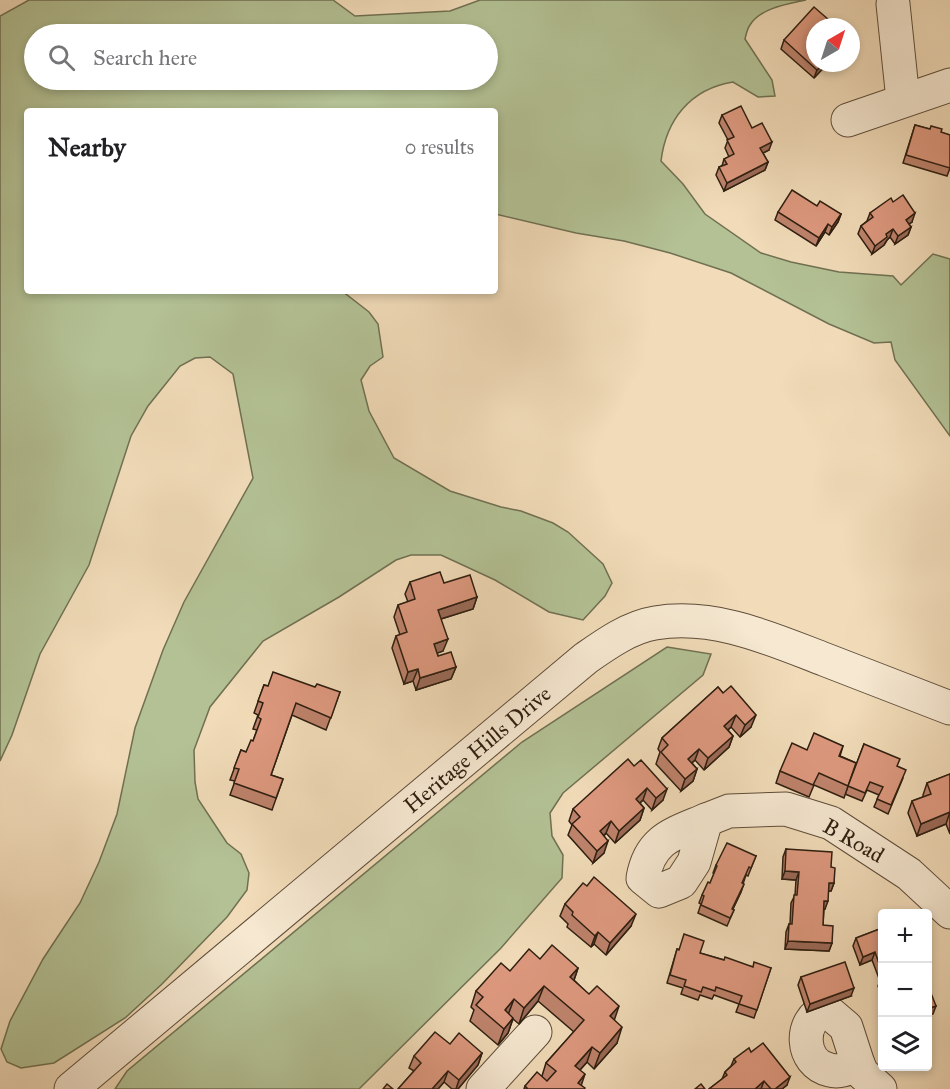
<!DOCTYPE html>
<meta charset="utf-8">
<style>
body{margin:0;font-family:"IM FELL Great Primer",serif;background:#f2f2f2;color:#202124}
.controls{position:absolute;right:18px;bottom:18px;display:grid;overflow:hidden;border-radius:6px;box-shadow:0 3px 9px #0003}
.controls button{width:54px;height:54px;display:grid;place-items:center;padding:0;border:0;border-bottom:2px solid #e0e0e0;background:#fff;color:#202124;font:30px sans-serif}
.compass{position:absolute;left:806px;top:18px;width:54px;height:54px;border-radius:50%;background:#fff;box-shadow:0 3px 9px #0003;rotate:39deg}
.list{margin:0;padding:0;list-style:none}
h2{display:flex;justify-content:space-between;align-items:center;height:78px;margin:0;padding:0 24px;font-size:26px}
h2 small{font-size:20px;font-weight:400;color:#757577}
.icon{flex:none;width:33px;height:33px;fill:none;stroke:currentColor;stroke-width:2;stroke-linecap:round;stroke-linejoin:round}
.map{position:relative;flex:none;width:950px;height:1089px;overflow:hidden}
.search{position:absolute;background:#fff;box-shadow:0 3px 9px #0003;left:24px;top:24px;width:474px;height:66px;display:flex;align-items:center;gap:15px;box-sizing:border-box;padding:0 21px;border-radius:33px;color:#757577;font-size:22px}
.panel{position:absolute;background:#fff;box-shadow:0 3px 9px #0003;left:24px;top:108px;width:474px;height:186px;border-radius:6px}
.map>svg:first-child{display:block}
</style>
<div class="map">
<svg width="950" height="1089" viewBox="0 0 950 1089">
<rect width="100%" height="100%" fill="#f1dbb8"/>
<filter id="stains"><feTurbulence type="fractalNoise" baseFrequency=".00333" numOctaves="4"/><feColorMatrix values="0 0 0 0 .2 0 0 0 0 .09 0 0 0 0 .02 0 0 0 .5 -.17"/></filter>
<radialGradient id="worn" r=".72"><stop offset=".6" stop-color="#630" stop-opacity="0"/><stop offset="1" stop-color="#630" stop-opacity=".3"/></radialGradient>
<g fill="#b3c194" stroke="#707052" stroke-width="1.5" fill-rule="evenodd">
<path d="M 29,0 L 333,0 L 355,16 L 450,11 L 480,0 L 806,0 C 788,4 760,8 750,25 C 747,29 746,35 745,39 L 772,80 L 775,96 L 758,97 L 733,82 C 690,89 666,120 661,161 L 683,184 L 705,214 L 761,253 L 791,262 L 839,272 L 893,276 L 901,285 L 933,254 L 950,259 L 950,436 L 895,360 L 891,342 L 874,343 L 829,324 L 731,273 L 670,253 L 624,241 L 576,233 L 495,214 L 495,111 L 27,111 L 27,291 L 342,291 L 369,312 L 378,324 L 383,357 L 370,366 L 361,380 L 369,411 L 394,458 L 450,491 L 501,507 L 521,511 L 553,523 L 568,532 L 603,564 L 612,583 L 605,596 L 583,620 L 549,612 L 495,580 L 441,555 L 411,555 L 396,560 L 339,597 L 263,641 L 210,707 L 194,750 L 195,782 L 198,799 L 227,843 L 241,854 L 249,873 L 247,890 L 227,917 L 162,984 L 125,1018 L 54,1063 L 21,1068 L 7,1062 L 1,1049 L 10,1021 L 43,959 L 80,903 L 99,862 L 117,814 L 135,728 L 163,650 L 184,602 L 253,478 L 233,374 L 210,357 L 195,358 L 180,366 L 148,406 L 131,436 L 89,565 L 40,654 L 12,735 L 0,761 L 0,16 ZM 34,34 L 488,34 L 488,80 L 34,80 Z"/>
<path d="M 667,647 L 711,654 L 703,675 L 563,793 L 550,813 L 552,836 L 563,855 L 562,878 L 501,948 L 359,1089 L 115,1089 L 127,1071 L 522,742 Z"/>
</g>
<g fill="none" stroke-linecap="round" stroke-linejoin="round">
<g stroke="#5f4d3a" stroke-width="35">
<g id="minor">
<path d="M 893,4 L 903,100"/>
<path d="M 848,120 L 950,85"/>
<path d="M 706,820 L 729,811 L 786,809 L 831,823 L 909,874 L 950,912"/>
<path d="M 706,820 L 694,862 L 681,882 L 659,891 L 643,878 C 650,839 673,834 706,820 Z"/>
<path d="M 826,1010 L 846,1027 L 858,1064 C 849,1068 840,1073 830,1070 C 800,1064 798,1019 826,1010 Z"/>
<path d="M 858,1064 L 862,1073 L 880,1089"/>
<path d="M 71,1089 L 586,658 C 606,644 630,627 655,623 C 715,613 771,639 826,660 C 867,676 909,692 950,708"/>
<path d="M 483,1089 L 535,1032"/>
</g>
</g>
<use href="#minor" stroke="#f6e8d1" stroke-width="33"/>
</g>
<g fill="#be836c" stroke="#2e1e10" stroke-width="1.5">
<path d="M 784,40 L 815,63 L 828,63 L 814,78 L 781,49 Z"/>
<path d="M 722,115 L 752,128 L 769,150 L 763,153 L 768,162 L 765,170 L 724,191 L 716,175 L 719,167 L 722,166 L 724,159 L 729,157 L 725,148 L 728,140 L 719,123 Z"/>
<path d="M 915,125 L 950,135 L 950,168 L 947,176 L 903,163 Z"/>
<path d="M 893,202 L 912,222 L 909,224 L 911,227 L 908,235 L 895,244 L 890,237 L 887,240 L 884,245 L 872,254 L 858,234 L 861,226 L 867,221 L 870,213 Z"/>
<path d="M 817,206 L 841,214 L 838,222 L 829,235 L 825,232 L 816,246 L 775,220 L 778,212 Z"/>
<path d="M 410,582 L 444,583 L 477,597 L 473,609 L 441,619 L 443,651 L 437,653 L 438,656 L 456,667 L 451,679 L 416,690 L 413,681 L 404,684 L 392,648 L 396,636 L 400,635 L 394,617 L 398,605 L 408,602 L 405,594 Z"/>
<path d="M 264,685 L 268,686 L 315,687 L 340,692 L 326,730 L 292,715 L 271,775 L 283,779 L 272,810 L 230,795 L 235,781 L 230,780 L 241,750 L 246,752 L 253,741 L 257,730 L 253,729 L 258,715 L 254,713 Z"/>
<path d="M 718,687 L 751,727 L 740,737 L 731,727 L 728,730 L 733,736 L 729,747 L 704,770 L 695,760 L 692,763 L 697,769 L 693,781 L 681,791 L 656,764 L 660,752 L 658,749 L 662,738 Z"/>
<path d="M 864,744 L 897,766 L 903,778 L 888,814 L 874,807 L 879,795 L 867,790 L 862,801 L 845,794 Z"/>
<path d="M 843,746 L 840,756 L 856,763 L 844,798 L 814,785 L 809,797 L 776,783 L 780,771 L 807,750 Z"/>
<path d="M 634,766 L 663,800 L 652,810 L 643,800 L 640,803 L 644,808 L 640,820 L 615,843 L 606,833 L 604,836 L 604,853 L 593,863 L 568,835 L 572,825 L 569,821 L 573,809 Z"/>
<path d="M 950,774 L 950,834 L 946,824 L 917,836 L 908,813 L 912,801 L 923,797 L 923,795 L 927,783 Z"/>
<path d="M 786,849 L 831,867 L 834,883 L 831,891 L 828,891 L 825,909 L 824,909 L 823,925 L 832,943 L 829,951 L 785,949 L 786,932 L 789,924 L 790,924 L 791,903 L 795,895 L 796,880 L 782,879 L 783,857 Z"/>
<path d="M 756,856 L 748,876 L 746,875 L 743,884 L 741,892 L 733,909 L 734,910 L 727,926 L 698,913 L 701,904 L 699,903 L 702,895 L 710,883 L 714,874 L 713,873 L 716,865 Z"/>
<path d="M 565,904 L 631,926 L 606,955 L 594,944 L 591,947 L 567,927 L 568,924 L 560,916 Z"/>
<path d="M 882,928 L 882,997 L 878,986 L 880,981 L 872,960 L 860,965 L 853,946 L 856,938 Z"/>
<path d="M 677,949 L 700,953 L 724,960 L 753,967 L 771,968 L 754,1018 L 736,1012 L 739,1004 L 714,995 L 712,999 L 700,995 L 698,1000 L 681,994 L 683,988 L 667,983 Z"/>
<path d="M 540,959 L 578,968 L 574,980 L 614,1020 L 617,1043 L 594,1069 L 587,1062 L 580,1070 L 581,1085 L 584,1089 L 524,1089 L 525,1086 L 542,1076 L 546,1063 L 574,1032 L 538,1001 L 519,1024 L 513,1019 L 508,1033 L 498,1045 L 470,1021 L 474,1010 L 471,1007 L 476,991 L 510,971 Z"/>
<path d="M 801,977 L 851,996 L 807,1012 L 798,985 Z"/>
<path d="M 450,1044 L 482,1053 L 478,1065 L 458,1089 L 452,1089 L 444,1082 L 438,1089 L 398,1089 L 414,1071 L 409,1068 L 414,1056 Z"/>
<path d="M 751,1052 L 787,1085 L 782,1089 L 709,1089 L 722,1079 L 725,1072 L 731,1066 L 734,1059 Z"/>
</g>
<g fill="#9b6a58" stroke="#2e1e10" stroke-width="1.5">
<path d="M 824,63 L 828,63 L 814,78 L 817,70 Z"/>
<path d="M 772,142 L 769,150 L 757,156 L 760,148 Z"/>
<path d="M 768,162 L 765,170 L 724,191 L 727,183 Z"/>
<path d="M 915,213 L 912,222 L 903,228 L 906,220 Z"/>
<path d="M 841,214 L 838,222 L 829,235 L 832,227 Z"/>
<path d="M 828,224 L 825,232 L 816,246 L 819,238 Z"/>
<path d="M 911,227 L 908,235 L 895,244 L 898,236 Z"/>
<path d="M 893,229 L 890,237 L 887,240 L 884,245 L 872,254 L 875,246 L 886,234 Z"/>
<path d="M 477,597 L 473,609 L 434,621 L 438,610 Z"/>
<path d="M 448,639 L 443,651 L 430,656 L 434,644 Z"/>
<path d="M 456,667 L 451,679 L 416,690 L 420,678 Z"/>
<path d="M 418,669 L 413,681 L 404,684 L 408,672 Z"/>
<path d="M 736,715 L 731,727 L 720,737 L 724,726 Z"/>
<path d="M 756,715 L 751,727 L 740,737 L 745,725 Z"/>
<path d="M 733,736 L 729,747 L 704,770 L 708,758 Z"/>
<path d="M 699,749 L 695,760 L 683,771 L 688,759 Z"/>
<path d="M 697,769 L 693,781 L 681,791 L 685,779 Z"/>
<path d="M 647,788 L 643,800 L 631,811 L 636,799 Z"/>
<path d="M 667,789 L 663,800 L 652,810 L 656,798 Z"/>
<path d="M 644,808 L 640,820 L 615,843 L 619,831 Z"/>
<path d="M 950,812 L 946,824 L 917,836 L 921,824 Z"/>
<path d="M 611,821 L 606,833 L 596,843 L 600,831 Z"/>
<path d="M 608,841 L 604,853 L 593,863 L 597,851 Z"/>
<path d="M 785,871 L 799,872 L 796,880 L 782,879 Z"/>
<path d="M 829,883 L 834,883 L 831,891 L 826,891 Z"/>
<path d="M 744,884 L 741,892 L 729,917 L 732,909 Z"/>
<path d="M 824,901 L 828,901 L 825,909 L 821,909 Z"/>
<path d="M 636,914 L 631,926 L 606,955 L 610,943 Z"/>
<path d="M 598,932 L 594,944 L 591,947 L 595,936 Z"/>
<path d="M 788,941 L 832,943 L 829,951 L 785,949 Z"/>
<path d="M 875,952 L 872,960 L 860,965 L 863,957 Z"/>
<path d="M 578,968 L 573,983 L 570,977 Z"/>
<path d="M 544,986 L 538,1001 L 519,1024 L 524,1008 Z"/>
<path d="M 854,988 L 851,996 L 807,1012 L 810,1004 Z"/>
<path d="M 514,999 L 508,1015 L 505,1010 Z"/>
<path d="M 619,1006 L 614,1021 L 610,1016 Z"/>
<path d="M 936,1006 L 933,1014 L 927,1016 L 927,1009 Z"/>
<path d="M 513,1018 L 508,1033 L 498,1045 L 504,1029 Z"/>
<path d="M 622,1027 L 617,1043 L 594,1069 L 600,1053 Z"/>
<path d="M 592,1047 L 587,1062 L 570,1081 L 575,1066 Z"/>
<path d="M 482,1053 L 478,1065 L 458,1089 L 456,1089 L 459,1080 Z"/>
<path d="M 448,1071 L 444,1082 L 438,1089 L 432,1089 Z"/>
<path d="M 585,1074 L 580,1089 L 578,1083 Z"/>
<path d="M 790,1077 L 787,1085 L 782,1089 L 775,1089 Z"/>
<path d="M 764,1081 L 761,1089 L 755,1089 Z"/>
</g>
<g fill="#dd987e" stroke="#2e1e10" stroke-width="1.5">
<path d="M 814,7 L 837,27 L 815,27 L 815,63 L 824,63 L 817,70 L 784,40 Z"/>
<path d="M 741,106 L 752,128 L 762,123 L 772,142 L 760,148 L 768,162 L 727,183 L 719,167 L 727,164 L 724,159 L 734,154 L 727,140 L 734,137 L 722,115 Z"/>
<path d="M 915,125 L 930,129 L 931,126 L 942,129 L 941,132 L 950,135 L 950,168 L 906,155 Z"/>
<path d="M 792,190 L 817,206 L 820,201 L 841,214 L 832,227 L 828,224 L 819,238 L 778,212 Z"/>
<path d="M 903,195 L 915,213 L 906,220 L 911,227 L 898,236 L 893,229 L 886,234 L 887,237 L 875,246 L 861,226 L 873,217 L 870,213 L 891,198 L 893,202 Z"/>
<path d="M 440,572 L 444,583 L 470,575 L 477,597 L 438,610 L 448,639 L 434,644 L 438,656 L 451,652 L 456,667 L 420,678 L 418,669 L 408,672 L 396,636 L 407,632 L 398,605 L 415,599 L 410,582 Z"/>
<path d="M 273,672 L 315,687 L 317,684 L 340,692 L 331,718 L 296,703 L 271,775 L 283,779 L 276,798 L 234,783 L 239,769 L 234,768 L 241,750 L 246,752 L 251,740 L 253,741 L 261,719 L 258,717 L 263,703 L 258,701 L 264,685 L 268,686 Z"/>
<path d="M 731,686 L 756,715 L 745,725 L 736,715 L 724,726 L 733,736 L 708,758 L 699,749 L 688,759 L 697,769 L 685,779 L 661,752 L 668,745 L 662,738 L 718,687 L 723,693 Z"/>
<path d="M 814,733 L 843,746 L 839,756 L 856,763 L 848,786 L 819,773 L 813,785 L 780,771 L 792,743 L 807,750 Z"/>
<path d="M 864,744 L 900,759 L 897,766 L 906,770 L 891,805 L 877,799 L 883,787 L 870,782 L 865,793 L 848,786 Z"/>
<path d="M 628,759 L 634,766 L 641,760 L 667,789 L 656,798 L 647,788 L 636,799 L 644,808 L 619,831 L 611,821 L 600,831 L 608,841 L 597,851 L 572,824 L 580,817 L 573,809 Z"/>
<path d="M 950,774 L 950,812 L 921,824 L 912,801 L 931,794 L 927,783 Z"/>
<path d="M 727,843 L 756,856 L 751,868 L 749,867 L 742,883 L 744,884 L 732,909 L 734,910 L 730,918 L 701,905 L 704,896 L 702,895 L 708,882 L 710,883 L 717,866 L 716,865 Z"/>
<path d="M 786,849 L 832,852 L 831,867 L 835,868 L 834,883 L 829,883 L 828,901 L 824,901 L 823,925 L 833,926 L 832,943 L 788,941 L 789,924 L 792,924 L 794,895 L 797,895 L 799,872 L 785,871 Z"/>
<path d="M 594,877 L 636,914 L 610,943 L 598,932 L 595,936 L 572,915 L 573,912 L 565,904 L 583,883 L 587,886 Z"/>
<path d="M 882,928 L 882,972 L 875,952 L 863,957 L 856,938 Z"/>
<path d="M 684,934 L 704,941 L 700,953 L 724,960 L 725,957 L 753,967 L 754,962 L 771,968 L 757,1010 L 739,1004 L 742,996 L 716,987 L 715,991 L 703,987 L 701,992 L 684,986 L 686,980 L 670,975 L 677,949 L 679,950 Z"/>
<path d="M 552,945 L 578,968 L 570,977 L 589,994 L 597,986 L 619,1006 L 610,1016 L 622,1027 L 600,1053 L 592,1047 L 575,1066 L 585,1074 L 578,1083 L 585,1088 L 584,1089 L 528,1089 L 525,1086 L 537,1072 L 547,1081 L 556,1071 L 546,1063 L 584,1020 L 544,986 L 524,1008 L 514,999 L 505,1010 L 513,1018 L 504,1029 L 476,1005 L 483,997 L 476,991 L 501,963 L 510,971 L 529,949 L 540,959 Z"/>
<path d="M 845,962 L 854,988 L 810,1004 L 801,977 Z"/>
<path d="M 927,988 L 929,988 L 936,1006 L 927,1009 Z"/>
<path d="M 435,1032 L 450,1044 L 459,1033 L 482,1053 L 459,1080 L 448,1071 L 432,1089 L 398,1089 L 421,1063 L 414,1056 Z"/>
<path d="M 763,1043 L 790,1077 L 775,1089 L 771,1089 L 764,1081 L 755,1089 L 709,1089 L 727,1075 L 725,1072 L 736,1062 L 734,1059 L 749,1048 L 751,1052 Z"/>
<path d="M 387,1084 L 393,1089 L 383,1089 Z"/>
<path d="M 701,1084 L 705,1089 L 695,1089 Z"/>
</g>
<g text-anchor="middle" stroke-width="4.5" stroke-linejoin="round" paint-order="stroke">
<g font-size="22" fill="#2e1e10" stroke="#f6e8d1">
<text transform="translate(477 749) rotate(-40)" y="8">Heritage Hills Drive</text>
<text transform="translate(854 840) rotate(30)" y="8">B Road</text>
</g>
</g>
<rect width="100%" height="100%" filter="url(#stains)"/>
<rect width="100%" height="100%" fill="url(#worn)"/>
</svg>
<div class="controls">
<button>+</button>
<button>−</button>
<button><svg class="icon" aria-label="layers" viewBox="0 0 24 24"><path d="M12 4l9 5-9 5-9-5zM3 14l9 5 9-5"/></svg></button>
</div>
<svg class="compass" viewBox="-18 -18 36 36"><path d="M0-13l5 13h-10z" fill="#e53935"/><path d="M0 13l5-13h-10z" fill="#757577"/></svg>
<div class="search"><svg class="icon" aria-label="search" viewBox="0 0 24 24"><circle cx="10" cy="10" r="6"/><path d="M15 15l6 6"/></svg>Search here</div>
<section class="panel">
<h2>Nearby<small>0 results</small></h2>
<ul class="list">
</ul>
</section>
</div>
